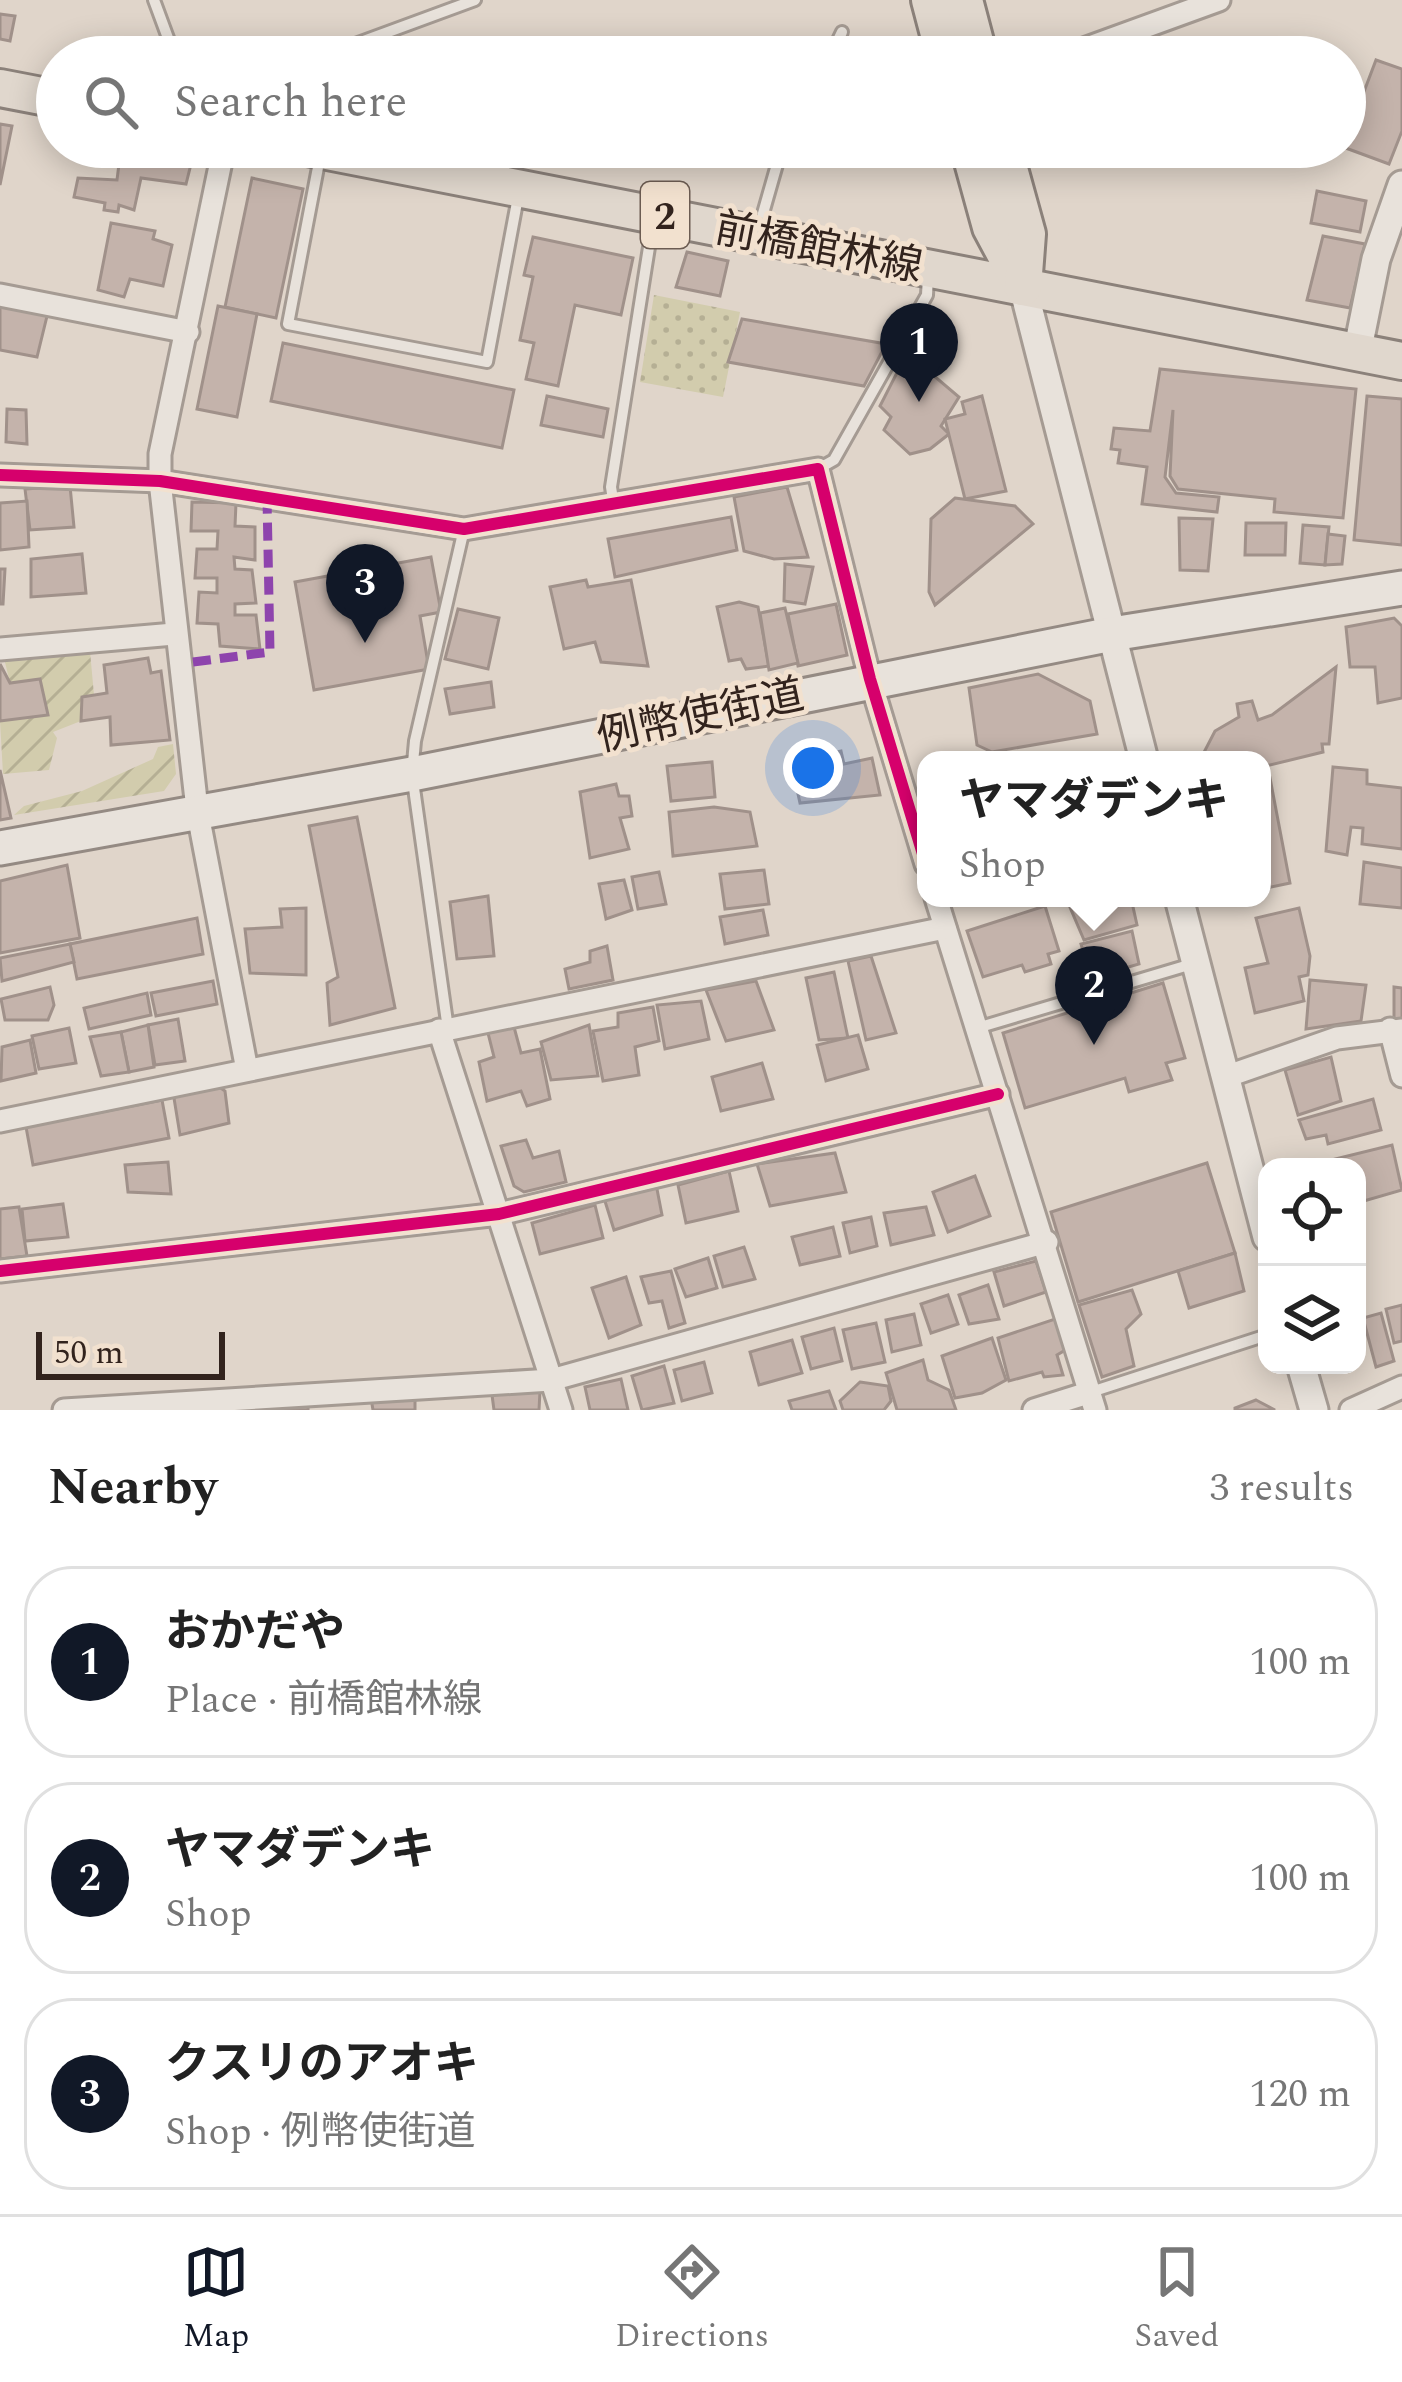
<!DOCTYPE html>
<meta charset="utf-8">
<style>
body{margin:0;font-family:Spectral,"Noto Sans JP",serif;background:#f2f2f2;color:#222}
.controls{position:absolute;right:36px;bottom:36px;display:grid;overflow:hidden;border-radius:24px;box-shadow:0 6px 30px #0003}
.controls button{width:108px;height:108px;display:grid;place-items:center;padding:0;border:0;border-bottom:3px solid #e0e0e0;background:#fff;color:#222;font:60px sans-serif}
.scale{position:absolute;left:36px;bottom:30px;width:189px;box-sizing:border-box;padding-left:12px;border:6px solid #32231d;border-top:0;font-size:33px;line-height:42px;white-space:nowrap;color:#32231d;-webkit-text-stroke:9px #f2e1cf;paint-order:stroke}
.you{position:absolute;left:813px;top:768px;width:42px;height:42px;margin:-30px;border:9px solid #fff;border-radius:50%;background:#1a73e8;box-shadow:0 0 0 18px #1a73e833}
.badge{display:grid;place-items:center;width:78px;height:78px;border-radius:50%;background:#111827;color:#fff;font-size:39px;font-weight:700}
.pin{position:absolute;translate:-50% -99px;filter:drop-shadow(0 3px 6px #0008)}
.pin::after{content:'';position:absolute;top:63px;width:42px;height:36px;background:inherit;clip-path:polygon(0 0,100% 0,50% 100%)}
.popup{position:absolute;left:917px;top:751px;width:354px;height:156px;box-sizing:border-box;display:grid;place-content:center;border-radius:24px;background:#fff;filter:drop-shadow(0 3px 9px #0005);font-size:39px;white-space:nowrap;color:#767676}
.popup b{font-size:45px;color:#222}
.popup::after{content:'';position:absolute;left:50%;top:100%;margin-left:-24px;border:24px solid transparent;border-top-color:#fff}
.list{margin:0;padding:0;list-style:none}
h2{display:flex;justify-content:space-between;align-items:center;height:156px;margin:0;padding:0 48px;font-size:51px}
h2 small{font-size:39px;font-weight:400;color:#767676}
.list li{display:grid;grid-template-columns:78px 1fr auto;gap:36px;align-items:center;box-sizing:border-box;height:192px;margin:0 24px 24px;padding:0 24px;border:3px solid #e0e0e0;border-radius:48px}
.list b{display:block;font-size:45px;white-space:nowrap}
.list p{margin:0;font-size:39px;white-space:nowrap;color:#767676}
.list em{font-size:39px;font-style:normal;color:#767676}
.icon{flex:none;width:66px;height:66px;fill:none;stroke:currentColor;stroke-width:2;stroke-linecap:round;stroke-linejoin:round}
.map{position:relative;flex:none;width:1402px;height:1410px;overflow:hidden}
.search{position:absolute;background:#fff;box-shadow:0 6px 30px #0003;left:36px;right:36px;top:36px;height:132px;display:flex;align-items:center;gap:30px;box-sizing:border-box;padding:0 42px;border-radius:66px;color:#767676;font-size:45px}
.sheet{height:804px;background:#fff}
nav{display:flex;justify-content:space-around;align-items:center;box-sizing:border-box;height:168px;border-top:3px solid #e0e0e0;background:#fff;font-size:33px;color:#767676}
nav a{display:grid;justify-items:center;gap:6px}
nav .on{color:#111827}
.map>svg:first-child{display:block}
</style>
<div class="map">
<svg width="1402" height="1410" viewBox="0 0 1402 1410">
<defs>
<pattern id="grass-dots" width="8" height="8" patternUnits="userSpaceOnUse" patternTransform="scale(3)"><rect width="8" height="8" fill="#d2ccad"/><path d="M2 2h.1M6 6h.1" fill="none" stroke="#b5af94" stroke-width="1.8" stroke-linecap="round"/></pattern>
<pattern id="garden-furrows" width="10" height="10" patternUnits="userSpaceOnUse" patternTransform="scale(3)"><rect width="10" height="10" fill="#d2ccad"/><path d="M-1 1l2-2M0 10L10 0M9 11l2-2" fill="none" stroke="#b5af94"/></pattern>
</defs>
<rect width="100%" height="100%" fill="#e0d5ca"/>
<g fill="url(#grass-dots)">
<path d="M 901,40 L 905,57 L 865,57 L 866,41 Z"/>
<path d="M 654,295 L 740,312 L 723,397 L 640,382 Z"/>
</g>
<g fill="url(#garden-furrows)">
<path d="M 90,651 L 94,695 L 82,697 L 81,721 L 53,732 L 57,738 L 49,770 L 3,774 L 0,721 L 47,715 L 10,683 L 4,658 Z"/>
<path d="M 173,744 L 176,774 L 164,791 L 14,815 L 24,806 L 82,791 L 153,759 L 158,747 Z"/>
</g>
<g fill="#c4b3ab" stroke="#a0918a" stroke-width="3">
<path d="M 0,14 L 15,16 L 10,41 L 0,39 Z"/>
<path d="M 1376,60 L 1402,69 L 1402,131 L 1389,164 L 1343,147 Z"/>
<path d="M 0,124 L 12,126 L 0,185 Z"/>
<path d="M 816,147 L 843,147 L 837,158 Z"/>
<path d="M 121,148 L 192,160 L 186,184 L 141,178 L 134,210 L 119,205 L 118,212 L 104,210 L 105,203 L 74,197 L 78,178 L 117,180 Z"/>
<path d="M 252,178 L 303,189 L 276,318 L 225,307 Z"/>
<path d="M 1317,191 L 1366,201 L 1360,232 L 1311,223 Z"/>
<path d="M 111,223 L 155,231 L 153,239 L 172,245 L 163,286 L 130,279 L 124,297 L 98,290 Z"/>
<path d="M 1323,236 L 1365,244 L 1350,308 L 1307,300 Z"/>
<path d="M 533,237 L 633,258 L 621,315 L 575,305 L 558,386 L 526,379 L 534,343 L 520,340 L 533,277 L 524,275 Z"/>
<path d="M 687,252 L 728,261 L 720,296 L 676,287 Z"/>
<path d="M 0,305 L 48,312 L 37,357 L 0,350 Z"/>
<path d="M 218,306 L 257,314 L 237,417 L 197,409 Z"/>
<path d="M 742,319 L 886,344 L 864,386 L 728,362 Z"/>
<path d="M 283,343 L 514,390 L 502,448 L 271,401 Z"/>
<path d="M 907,353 L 959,397 L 941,426 L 949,434 L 930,449 L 910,454 L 884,430 L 891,417 L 880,406 Z"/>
<path d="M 1160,369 L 1356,389 L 1343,518 L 1274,512 L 1275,499 L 1178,489 L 1170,476 L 1173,410 L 1165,477 L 1176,493 L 1219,497 L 1217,512 L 1142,504 L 1147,467 L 1118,463 L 1120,450 L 1111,449 L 1114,428 L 1150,431 Z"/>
<path d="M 547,396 L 608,409 L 603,437 L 541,425 Z"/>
<path d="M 982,396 L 1006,491 L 965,499 L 945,419 L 965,414 L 962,402 Z"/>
<path d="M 1367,396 L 1402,399 L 1402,545 L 1354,540 Z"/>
<path d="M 7,409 L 26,410 L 27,444 L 6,442 Z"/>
<path d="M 70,486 L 74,527 L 30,530 L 25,489 Z"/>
<path d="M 787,487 L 808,557 L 774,559 L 744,551 L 734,497 Z"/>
<path d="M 955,498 L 1015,506 L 1033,524 L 935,605 L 929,592 L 931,519 Z"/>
<path d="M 27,501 L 29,547 L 0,550 L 0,503 Z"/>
<path d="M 192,502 L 236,503 L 235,526 L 255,527 L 255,560 L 234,557 L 235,569 L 252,570 L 256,603 L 235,604 L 235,615 L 256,615 L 260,649 L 220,646 L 218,624 L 197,623 L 199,592 L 217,593 L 217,578 L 195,578 L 197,549 L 217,549 L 218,531 L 191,531 Z"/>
<path d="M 731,517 L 737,550 L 615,577 L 608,539 Z"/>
<path d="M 1179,518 L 1213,519 L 1208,571 L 1180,570 Z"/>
<path d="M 1246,523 L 1286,523 L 1285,555 L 1245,555 Z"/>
<path d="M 1303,525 L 1329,527 L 1325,565 L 1300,563 Z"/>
<path d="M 1328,534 L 1345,536 L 1342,564 L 1325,565 Z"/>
<path d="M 82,554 L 86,593 L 31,597 L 31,559 Z"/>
<path d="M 431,557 L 441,612 L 420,616 L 429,669 L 314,690 L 295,582 Z"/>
<path d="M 785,564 L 813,567 L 805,604 L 784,601 Z"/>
<path d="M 0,569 L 5,569 L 3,604 L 0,604 Z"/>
<path d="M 586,580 L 588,587 L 631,580 L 648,666 L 601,662 L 595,642 L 564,649 L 550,587 Z"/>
<path d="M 739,602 L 758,607 L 769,666 L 746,669 L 741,659 L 729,661 L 717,607 Z"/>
<path d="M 836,604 L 847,655 L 798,666 L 788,614 Z"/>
<path d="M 785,608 L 798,663 L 769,670 L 760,613 Z"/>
<path d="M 458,609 L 499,618 L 488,669 L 445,659 Z"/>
<path d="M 1394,618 L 1402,626 L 1402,698 L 1378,703 L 1375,667 L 1350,667 L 1346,627 Z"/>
<path d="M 148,658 L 151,673 L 161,671 L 170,740 L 111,745 L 110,717 L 81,721 L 82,697 L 107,693 L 104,665 Z"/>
<path d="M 0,664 L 10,683 L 40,679 L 48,715 L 0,721 Z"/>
<path d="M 1336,667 L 1329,744 L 1322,744 L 1323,752 L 1262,767 L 1262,760 L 1200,760 L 1215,731 L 1239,717 L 1237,704 L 1252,701 L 1258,720 L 1272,715 Z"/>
<path d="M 1038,674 L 1090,701 L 1097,734 L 992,752 L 977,745 L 969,688 Z"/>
<path d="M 491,682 L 494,707 L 450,714 L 445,689 Z"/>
<path d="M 841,751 L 844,764 L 872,758 L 880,795 L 800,803 L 791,762 Z"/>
<path d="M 712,762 L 715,797 L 671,801 L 667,766 Z"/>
<path d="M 1333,767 L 1367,770 L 1367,784 L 1402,788 L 1402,849 L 1362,844 L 1363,828 L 1351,827 L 1347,855 L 1326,851 Z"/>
<path d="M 0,770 L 11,818 L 0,820 Z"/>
<path d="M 1270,778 L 1290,883 L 1262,889 L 1262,779 Z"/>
<path d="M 616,784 L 619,796 L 629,796 L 632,816 L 620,818 L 629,849 L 590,858 L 580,792 Z"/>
<path d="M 714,807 L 750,812 L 757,846 L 673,856 L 669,812 Z"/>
<path d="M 357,817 L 395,1008 L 330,1025 L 327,983 L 338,977 L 309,826 Z"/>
<path d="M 1364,862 L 1402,868 L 1402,908 L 1360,904 Z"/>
<path d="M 67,865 L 80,938 L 0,953 L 0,881 Z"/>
<path d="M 764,870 L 769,904 L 725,909 L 720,874 Z"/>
<path d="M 659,872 L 666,904 L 638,909 L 632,877 Z"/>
<path d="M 624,880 L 632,910 L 606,919 L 599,884 Z"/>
<path d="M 488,896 L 494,956 L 457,959 L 450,902 Z"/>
<path d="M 1066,898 L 1131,898 L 1137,925 L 1084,940 Z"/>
<path d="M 1045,906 L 1059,951 L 1048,954 L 1051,964 L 1025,972 L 1022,965 L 983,977 L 967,931 Z"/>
<path d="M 306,908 L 306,975 L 250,973 L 245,929 L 282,927 L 280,909 Z"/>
<path d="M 1299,908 L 1310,956 L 1308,975 L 1299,977 L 1304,1001 L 1255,1013 L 1245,968 L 1268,963 L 1256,918 Z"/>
<path d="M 763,910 L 768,935 L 725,944 L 720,917 Z"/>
<path d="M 197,918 L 203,954 L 77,979 L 70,944 Z"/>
<path d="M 1132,931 L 1139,964 L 1091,978 L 1081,944 Z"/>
<path d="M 70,944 L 74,962 L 2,981 L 0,958 Z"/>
<path d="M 607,946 L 613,980 L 569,989 L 565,969 L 590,962 L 590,951 Z"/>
<path d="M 871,956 L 896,1033 L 866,1040 L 848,961 Z"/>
<path d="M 834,972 L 848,1038 L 819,1040 L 806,978 Z"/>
<path d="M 1310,980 L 1366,985 L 1361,1021 L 1306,1029 Z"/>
<path d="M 213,981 L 217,1004 L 156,1016 L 151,993 Z"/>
<path d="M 756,981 L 774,1030 L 726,1041 L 706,990 Z"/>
<path d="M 1163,983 L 1185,1058 L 1166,1063 L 1172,1080 L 1129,1092 L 1125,1078 L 1025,1108 L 1003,1033 Z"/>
<path d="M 50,987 L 54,1005 L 48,1020 L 5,1020 L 1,999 Z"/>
<path d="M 1394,987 L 1402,988 L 1402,1019 L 1394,1019 Z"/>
<path d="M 147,993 L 151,1015 L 89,1029 L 84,1008 Z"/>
<path d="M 701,1001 L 709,1039 L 665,1049 L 657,1005 Z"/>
<path d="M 653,1007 L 659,1041 L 635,1047 L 639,1075 L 603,1081 L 593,1031 L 618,1027 L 618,1013 Z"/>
<path d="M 178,1019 L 185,1061 L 155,1065 L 148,1025 Z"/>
<path d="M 148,1025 L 154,1067 L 129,1072 L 121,1032 Z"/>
<path d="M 589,1025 L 598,1076 L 551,1080 L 541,1042 Z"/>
<path d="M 514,1027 L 521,1053 L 540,1049 L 550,1099 L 527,1106 L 521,1091 L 487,1101 L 479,1062 L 494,1057 L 488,1033 Z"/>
<path d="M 69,1028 L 76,1063 L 39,1069 L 32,1036 Z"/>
<path d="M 121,1032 L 129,1072 L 101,1076 L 90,1037 Z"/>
<path d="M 858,1035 L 868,1069 L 826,1081 L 817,1045 Z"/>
<path d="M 30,1040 L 36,1073 L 1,1081 L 2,1047 Z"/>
<path d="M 1331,1057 L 1341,1101 L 1298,1115 L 1285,1070 Z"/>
<path d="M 762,1063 L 773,1099 L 721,1111 L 712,1077 Z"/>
<path d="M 215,1084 L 225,1091 L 229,1123 L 180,1135 L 173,1092 Z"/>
<path d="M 1373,1099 L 1381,1130 L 1328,1144 L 1326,1135 L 1306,1139 L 1299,1120 Z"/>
<path d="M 162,1100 L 169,1138 L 33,1165 L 26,1127 Z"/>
<path d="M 526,1140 L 533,1158 L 559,1151 L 566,1182 L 524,1192 L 514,1186 L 501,1146 Z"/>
<path d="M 1392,1145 L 1402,1190 L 1357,1203 L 1357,1167 L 1311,1165 Z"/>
<path d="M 835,1153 L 846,1192 L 770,1206 L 757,1164 Z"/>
<path d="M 168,1162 L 171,1194 L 128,1192 L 125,1165 Z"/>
<path d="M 1207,1163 L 1235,1253 L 1078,1302 L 1051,1212 Z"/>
<path d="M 729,1171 L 738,1211 L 686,1223 L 678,1185 Z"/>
<path d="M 975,1176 L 990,1216 L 948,1232 L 933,1192 Z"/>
<path d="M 656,1184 L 662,1215 L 614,1230 L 604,1198 Z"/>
<path d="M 63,1204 L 68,1237 L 25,1241 L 22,1209 Z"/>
<path d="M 595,1205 L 603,1238 L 540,1254 L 532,1223 Z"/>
<path d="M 19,1207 L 27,1256 L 0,1259 L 0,1209 Z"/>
<path d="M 926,1207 L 934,1235 L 891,1245 L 884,1213 Z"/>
<path d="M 871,1217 L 877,1246 L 850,1253 L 843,1223 Z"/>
<path d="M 833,1227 L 840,1256 L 800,1265 L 792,1237 Z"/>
<path d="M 744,1247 L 755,1279 L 723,1287 L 714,1256 Z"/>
<path d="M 1235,1253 L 1244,1291 L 1189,1308 L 1178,1271 Z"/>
<path d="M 708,1258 L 717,1288 L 686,1297 L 675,1269 Z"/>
<path d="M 1036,1261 L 1046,1292 L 1004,1306 L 994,1272 Z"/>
<path d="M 671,1271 L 685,1323 L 669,1328 L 662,1301 L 649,1303 L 641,1277 Z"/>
<path d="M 626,1277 L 641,1325 L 609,1338 L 592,1288 Z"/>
<path d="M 988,1285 L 999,1319 L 969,1324 L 959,1295 Z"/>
<path d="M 1132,1290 L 1141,1314 L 1126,1329 L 1134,1366 L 1102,1377 L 1079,1305 Z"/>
<path d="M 948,1295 L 958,1324 L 931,1333 L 921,1304 Z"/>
<path d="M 1402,1305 L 1402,1341 L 1394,1343 L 1386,1309 Z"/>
<path d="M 1381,1313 L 1394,1361 L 1376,1367 L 1363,1318 Z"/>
<path d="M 914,1314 L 921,1345 L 892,1352 L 886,1320 Z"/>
<path d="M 1055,1319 L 1067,1349 L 1057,1355 L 1063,1375 L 1044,1377 L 1042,1372 L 1009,1381 L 998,1338 Z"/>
<path d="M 876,1323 L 885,1362 L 852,1369 L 843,1330 Z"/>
<path d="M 834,1328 L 842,1361 L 811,1369 L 802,1337 Z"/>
<path d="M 992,1338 L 1006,1380 L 982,1393 L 955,1398 L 942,1356 Z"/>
<path d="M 792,1340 L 802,1373 L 759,1385 L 750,1352 Z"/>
<path d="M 923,1360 L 928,1380 L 949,1390 L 956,1410 L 897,1410 L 886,1373 Z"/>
<path d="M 704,1362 L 712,1393 L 682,1401 L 674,1370 Z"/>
<path d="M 664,1366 L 674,1403 L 642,1410 L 632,1376 Z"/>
<path d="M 621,1379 L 628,1410 L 590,1410 L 585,1387 Z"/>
<path d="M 860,1382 L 888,1386 L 891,1401 L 884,1410 L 843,1410 L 840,1401 Z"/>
<path d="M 540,1391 L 539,1410 L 494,1410 L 492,1395 Z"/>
<path d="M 829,1391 L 836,1410 L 792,1410 L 789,1401 Z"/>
<path d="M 415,1394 L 415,1410 L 373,1410 L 371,1398 Z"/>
<path d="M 1256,1400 L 1275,1410 L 1235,1410 L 1235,1408 Z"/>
<path d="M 308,1403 L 308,1410 L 250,1410 L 250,1409 Z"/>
</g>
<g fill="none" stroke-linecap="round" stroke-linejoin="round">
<g stroke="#a59b93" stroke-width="16">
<g id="service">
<path d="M 154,0 L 175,57"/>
<path d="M 320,57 L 475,0"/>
<path d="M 830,57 L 842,32"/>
<path d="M 320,157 L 288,324 L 487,362 L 518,197"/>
<path d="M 758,231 L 782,147"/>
<path d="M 818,469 L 834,460 L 927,295 L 928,276"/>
<path d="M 614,506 L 611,487 L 653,222"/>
<path d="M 977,1028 L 1192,964"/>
<path d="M 448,1029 L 412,774 L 415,741 L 464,529"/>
<path d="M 1088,1393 L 1267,1335"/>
</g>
</g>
<g stroke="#a59b93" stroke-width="27">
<g id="minor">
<path d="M 1062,57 L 1219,0"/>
<path d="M 224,147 L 160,454 L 160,481 L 197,809 L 247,1070"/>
<path d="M 0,295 L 188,332"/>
<path d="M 0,475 L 160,481 L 464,529 L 818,469 L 870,679 L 926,864"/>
<path d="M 0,649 L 174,634"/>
<path d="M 936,898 L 1095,1410"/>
<path d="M 1390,1029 L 1402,1076"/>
<path d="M 439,1030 L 561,1410"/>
<path d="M 1225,1077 L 1337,1038 L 1402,1030"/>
<path d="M 0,1121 L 945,928"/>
<path d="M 0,1271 L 499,1214 L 998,1094"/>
<path d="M 64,1410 L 551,1380 L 1047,1242"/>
<path d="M 1034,1410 L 1088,1393"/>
<path d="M 1351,1410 L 1402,1387"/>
</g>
</g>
<g stroke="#a59b93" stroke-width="33">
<g id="tertiary">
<path d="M 1023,287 L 1144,760"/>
<path d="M 1357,353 L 1376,259 L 1402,185"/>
<path d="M 1179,898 L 1267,1237"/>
<path d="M 1301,1365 L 1314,1410"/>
</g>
</g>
<g stroke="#948a83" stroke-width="39">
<path id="secondary" d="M 0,848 L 412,774 L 1112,634 L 1402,588"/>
</g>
<g stroke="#8b817a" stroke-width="42">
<g id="primary">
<path d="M 930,0 L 945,57"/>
<path d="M 964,0 L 979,57"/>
<path d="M 0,88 L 57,99"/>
<path d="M 307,147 L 1402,361"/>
<path d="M 969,147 L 991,227 L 1023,287"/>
<path d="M 1003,147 L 1027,234 L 1023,287"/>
</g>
</g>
<use href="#service" stroke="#e8e2db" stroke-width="10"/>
<use href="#minor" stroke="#e8e2db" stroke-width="21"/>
<use href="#tertiary" stroke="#e8e2db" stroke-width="27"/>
<use href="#secondary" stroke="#e8e2db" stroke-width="33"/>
<use href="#primary" stroke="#e0d7cd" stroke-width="36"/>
<path stroke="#8e44ad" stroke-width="9" stroke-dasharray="18 9" stroke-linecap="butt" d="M 193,662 L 270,652 L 267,498"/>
<g stroke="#f2e1cf" stroke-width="20">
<g id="cycleway">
<path d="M 0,475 L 160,481 L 464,529 L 818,469 L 870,679 L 926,864"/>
<path d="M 0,1271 L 499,1214 L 998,1094"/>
</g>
</g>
<use href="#cycleway" stroke="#d6006c" stroke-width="12"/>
</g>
<g text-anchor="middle" stroke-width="10" stroke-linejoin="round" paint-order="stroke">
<rect fill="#f2e1cf" stroke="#6c5c52" stroke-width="3" x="641" y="182" width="48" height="66" rx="9"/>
<g font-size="39" font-weight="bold" fill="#32231d">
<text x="665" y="229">2</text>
</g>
<g font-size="42" fill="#32231d" stroke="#f2e1cf">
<text transform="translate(819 246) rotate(11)" y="15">前橋館林線</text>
<text transform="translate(700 714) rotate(-12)" y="15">例幣使街道</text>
</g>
</g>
</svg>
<div class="controls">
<button><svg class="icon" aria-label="locate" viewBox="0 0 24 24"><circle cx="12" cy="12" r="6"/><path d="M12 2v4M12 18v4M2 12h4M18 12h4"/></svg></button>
<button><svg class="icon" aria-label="layers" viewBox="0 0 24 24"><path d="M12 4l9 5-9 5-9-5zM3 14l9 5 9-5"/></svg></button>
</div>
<div class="scale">50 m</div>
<div class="you"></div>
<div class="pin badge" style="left:919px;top:402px">1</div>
<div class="pin badge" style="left:1094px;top:1045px">2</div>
<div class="popup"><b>ヤマダデンキ</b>Shop</div>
<div class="pin badge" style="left:365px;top:643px">3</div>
<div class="search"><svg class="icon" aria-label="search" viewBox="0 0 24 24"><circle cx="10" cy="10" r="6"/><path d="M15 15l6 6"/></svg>Search here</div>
</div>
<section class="sheet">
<h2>Nearby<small>3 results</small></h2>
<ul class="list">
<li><span class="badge">1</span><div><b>おかだや</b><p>Place · 前橋館林線</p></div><em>100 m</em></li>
<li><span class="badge">2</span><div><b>ヤマダデンキ</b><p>Shop</p></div><em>100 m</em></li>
<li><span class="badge">3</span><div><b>クスリのアオキ</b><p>Shop · 例幣使街道</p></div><em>120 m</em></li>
</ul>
</section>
<nav>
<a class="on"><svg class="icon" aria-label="map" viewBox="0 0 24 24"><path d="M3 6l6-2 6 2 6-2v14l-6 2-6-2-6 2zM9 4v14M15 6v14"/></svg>Map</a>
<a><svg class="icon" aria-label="directions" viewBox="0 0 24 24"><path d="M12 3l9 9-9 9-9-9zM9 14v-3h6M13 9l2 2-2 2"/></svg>Directions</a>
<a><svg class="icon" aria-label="saved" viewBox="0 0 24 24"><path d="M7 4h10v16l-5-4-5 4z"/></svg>Saved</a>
</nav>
